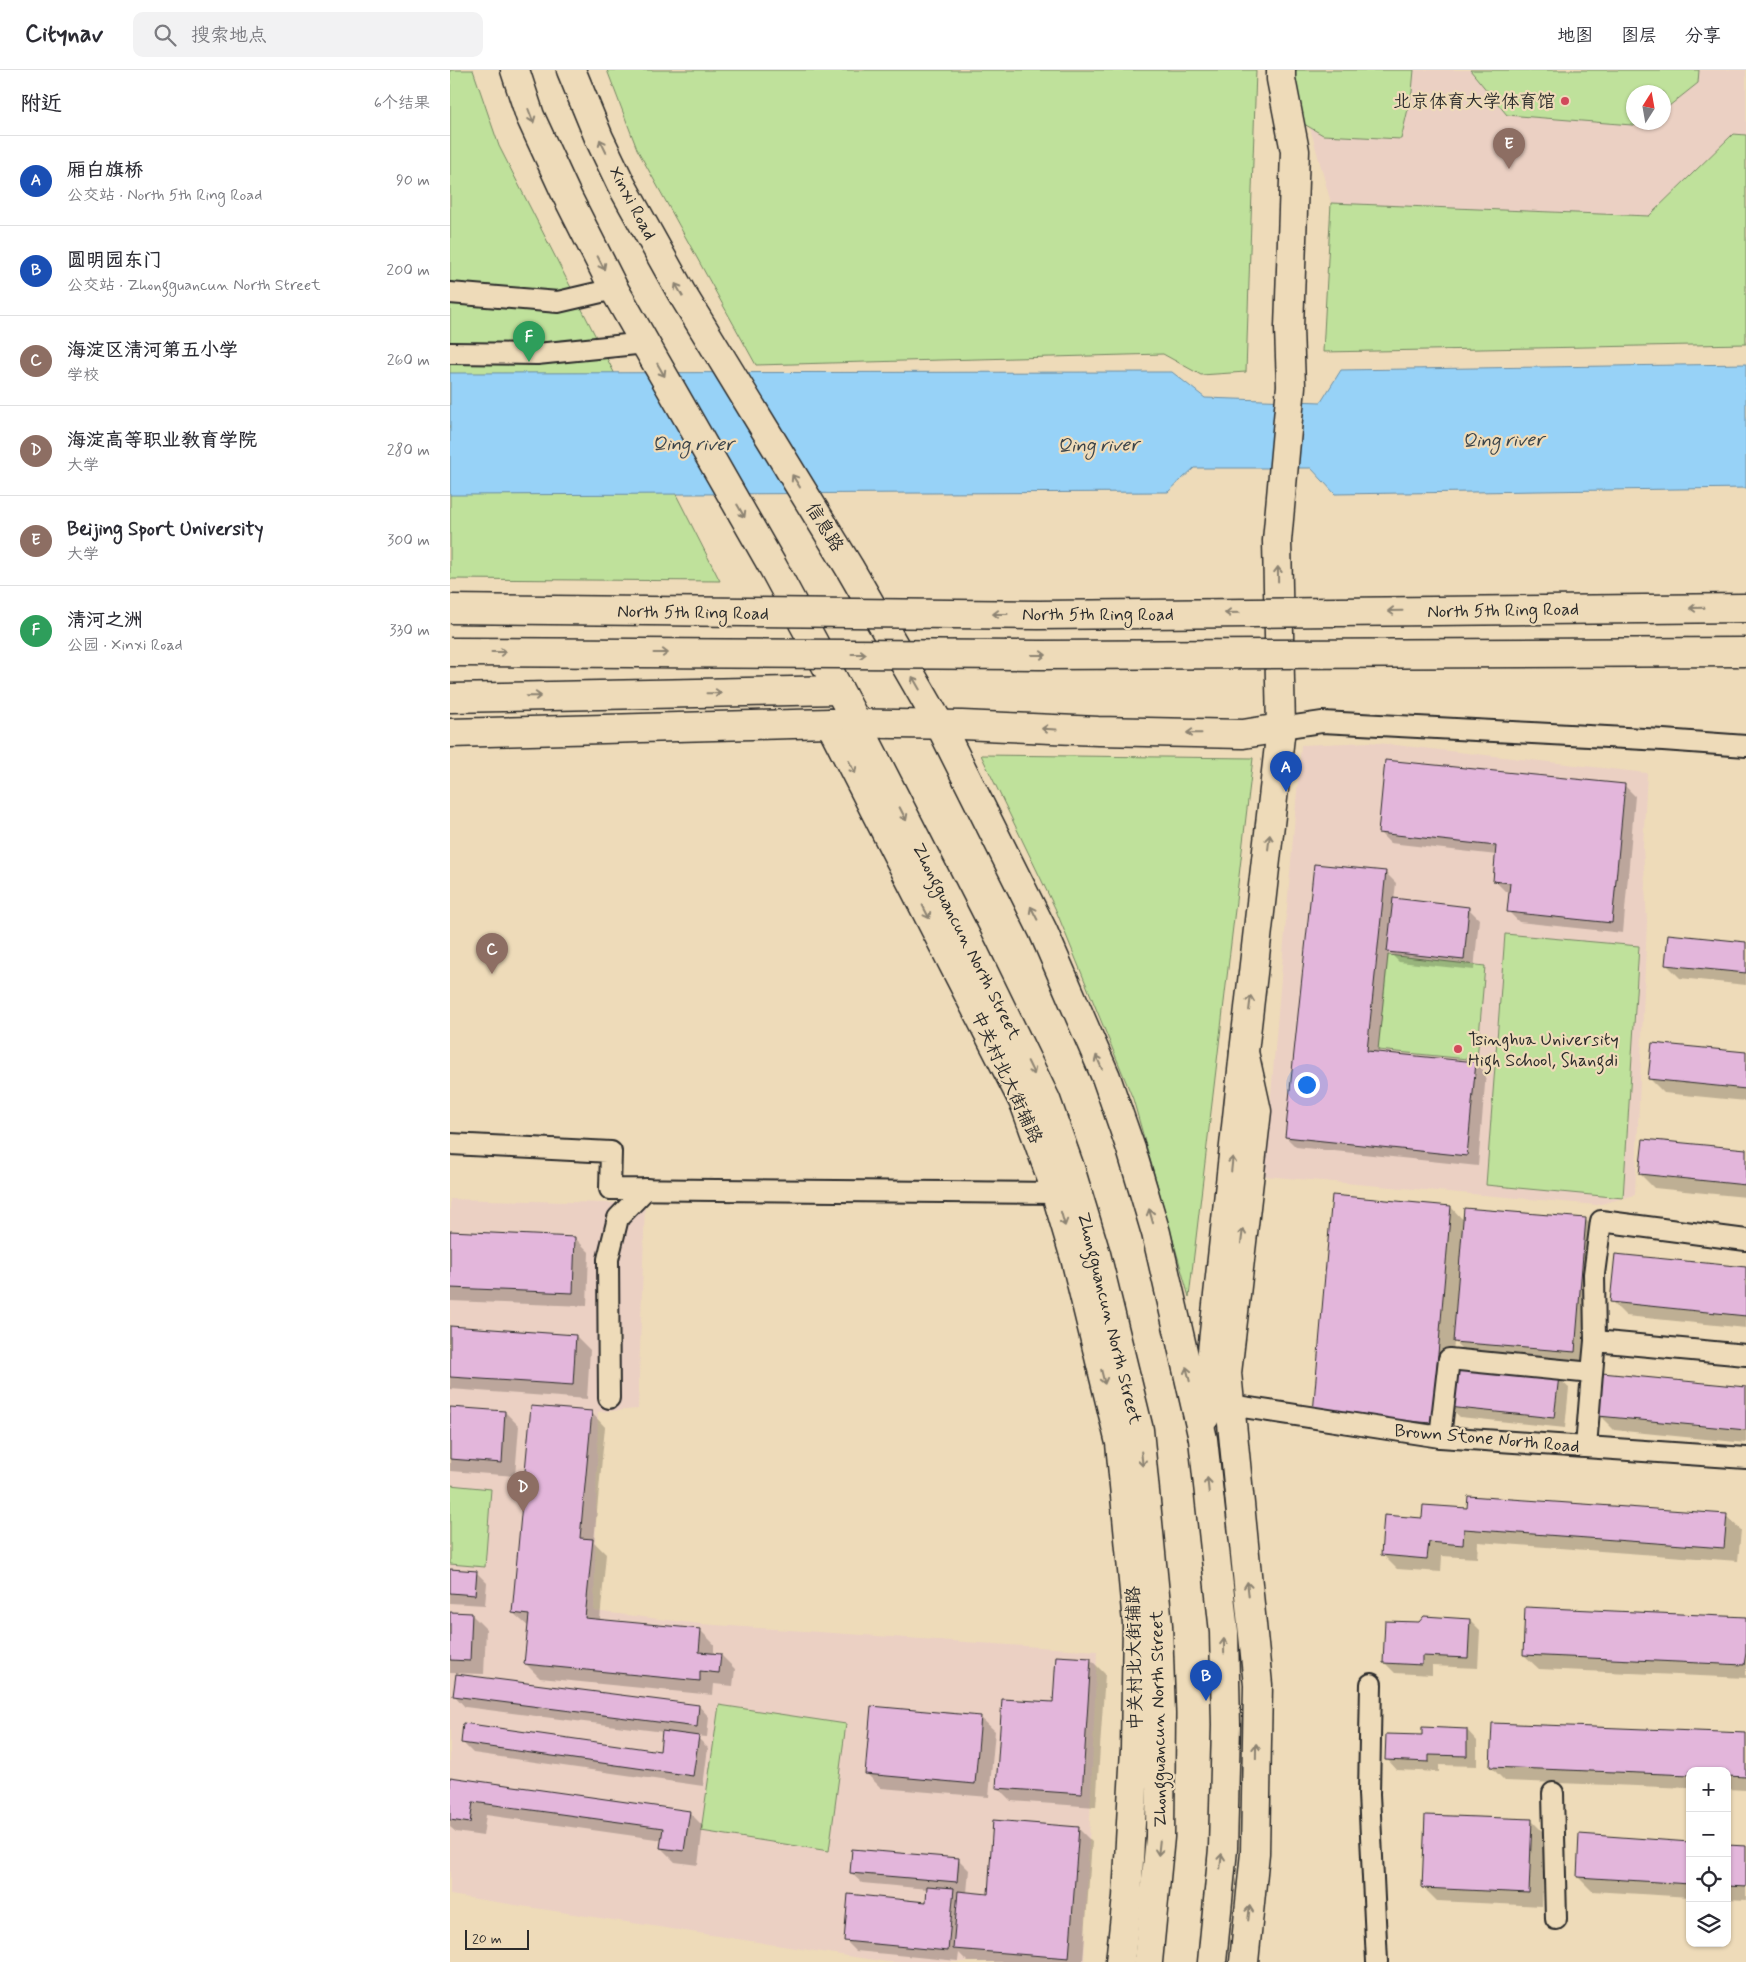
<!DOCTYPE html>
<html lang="zh">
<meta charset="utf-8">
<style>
body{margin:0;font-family:Mynerve,"LXGW WenKai TC",sans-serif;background:#f2f2f3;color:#2b2b33}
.controls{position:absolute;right:15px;bottom:15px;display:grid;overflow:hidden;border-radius:10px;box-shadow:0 1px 4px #0004}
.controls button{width:45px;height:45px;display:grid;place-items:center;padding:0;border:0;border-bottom:1px solid #e1e1e2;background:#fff;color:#2b2b33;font:25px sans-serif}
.compass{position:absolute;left:1176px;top:15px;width:45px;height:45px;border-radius:50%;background:#fff;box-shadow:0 1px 4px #0004;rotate:11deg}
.scale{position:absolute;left:15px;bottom:12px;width:64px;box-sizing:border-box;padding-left:5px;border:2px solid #2b2b2b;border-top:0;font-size:14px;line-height:18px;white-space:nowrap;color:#2b2b2b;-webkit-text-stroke:4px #eedbb9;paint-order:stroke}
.you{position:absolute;left:856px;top:1014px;width:18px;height:18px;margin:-12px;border:4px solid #fff;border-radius:50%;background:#1a73e8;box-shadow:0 0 0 8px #1a73e833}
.badge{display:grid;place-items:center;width:32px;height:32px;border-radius:50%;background:#111827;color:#fff;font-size:16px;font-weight:700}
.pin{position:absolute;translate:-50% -41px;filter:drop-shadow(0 1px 2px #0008)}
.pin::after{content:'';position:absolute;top:26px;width:18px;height:15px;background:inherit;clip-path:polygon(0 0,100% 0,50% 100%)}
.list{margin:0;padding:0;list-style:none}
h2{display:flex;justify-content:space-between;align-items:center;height:65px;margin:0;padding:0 20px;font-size:21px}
h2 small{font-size:16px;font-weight:400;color:#7c7c81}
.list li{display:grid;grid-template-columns:32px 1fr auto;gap:15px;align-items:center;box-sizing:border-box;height:90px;padding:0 20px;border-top:1px solid #e1e1e2}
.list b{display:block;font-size:19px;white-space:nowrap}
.list p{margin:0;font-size:16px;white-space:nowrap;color:#7c7c81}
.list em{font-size:16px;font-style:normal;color:#7c7c81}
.icon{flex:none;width:28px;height:28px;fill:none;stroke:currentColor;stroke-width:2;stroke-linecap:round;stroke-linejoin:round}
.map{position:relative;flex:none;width:1296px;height:1892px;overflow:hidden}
header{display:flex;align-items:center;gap:30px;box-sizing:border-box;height:70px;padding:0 25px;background:#fff;border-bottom:1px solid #e1e1e2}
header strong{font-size:24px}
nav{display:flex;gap:28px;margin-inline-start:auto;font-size:18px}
.search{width:350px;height:45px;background:#f2f2f3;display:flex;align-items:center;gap:12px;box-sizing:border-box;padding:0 18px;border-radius:10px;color:#7c7c81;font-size:19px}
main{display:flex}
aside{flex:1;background:#fff}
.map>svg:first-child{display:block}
</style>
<header>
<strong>Citynav</strong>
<div class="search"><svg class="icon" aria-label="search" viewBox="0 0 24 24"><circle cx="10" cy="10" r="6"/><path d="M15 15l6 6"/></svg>搜索地点</div>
<nav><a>地图</a><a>图层</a><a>分享</a></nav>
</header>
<main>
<aside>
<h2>附近<small>6个结果</small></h2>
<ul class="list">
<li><span class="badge" style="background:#1a4fb4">A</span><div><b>厢白旗桥</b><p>公交站 · North 5th Ring Road</p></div><em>90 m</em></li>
<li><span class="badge" style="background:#1a4fb4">B</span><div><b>圆明园东门</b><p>公交站 · Zhongguancun North Street</p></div><em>200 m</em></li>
<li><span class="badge" style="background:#8d6e63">C</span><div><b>海淀区清河第五小学</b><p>学校</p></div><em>260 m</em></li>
<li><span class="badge" style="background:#8d6e63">D</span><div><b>海淀高等职业教育学院</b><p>大学</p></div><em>280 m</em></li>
<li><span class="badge" style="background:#8d6e63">E</span><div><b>Beijing Sport University</b><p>大学</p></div><em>300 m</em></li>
<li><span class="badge" style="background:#2e9e5b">F</span><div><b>清河之洲</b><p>公园 · Xinxi Road</p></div><em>330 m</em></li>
</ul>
</aside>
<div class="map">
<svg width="1296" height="1892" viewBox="0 0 1296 1892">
<rect width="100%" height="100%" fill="#eedbb9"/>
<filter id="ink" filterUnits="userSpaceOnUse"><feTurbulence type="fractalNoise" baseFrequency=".02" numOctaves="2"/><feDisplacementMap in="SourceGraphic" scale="10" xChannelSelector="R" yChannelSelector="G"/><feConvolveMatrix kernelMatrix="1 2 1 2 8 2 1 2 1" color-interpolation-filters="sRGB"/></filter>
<g filter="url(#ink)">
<g fill="#ebd0c3" fill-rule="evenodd">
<path d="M 850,0 L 1296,0 L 1296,65 L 1283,64 L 1199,146 L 881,133 L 849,18 ZM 1184,22 L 1214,22 L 1214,52 L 1184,52 Z"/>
<path d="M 919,672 L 1197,703 L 1193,776 L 1197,852 L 1185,1125 L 1147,1135 L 814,1106 L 851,675 Z"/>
<path d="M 0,1129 L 195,1134 L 188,1339 L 148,1342 L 144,1541 L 250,1554 L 647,1581 L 634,1892 L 437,1892 L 0,1825 Z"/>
</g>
<g fill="#bfe19b" stroke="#758663">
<path d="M 0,0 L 23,0 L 49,76 L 270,511 L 0,509 Z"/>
<path d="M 157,0 L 806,0 L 796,302 L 751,305 L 713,284 L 306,295 L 187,79 Z"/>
<path d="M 841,0 L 964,0 L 962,22 L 951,69 L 873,65 L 854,54 Z"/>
<path d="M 1020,0 L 1249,0 L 1248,13 L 1214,40 L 1214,22 L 1184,22 L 1184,52 L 1198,53 L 1194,56 L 1057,45 Z"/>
<path d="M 1283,64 L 1296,65 L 1296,274 L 873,282 L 881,133 L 1199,146 Z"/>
<path d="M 531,685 L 803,688 L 739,1227 L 683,1029 L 605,838 Z"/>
<path d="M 1055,864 L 1189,876 L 1173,1128 L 1036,1115 Z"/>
<path d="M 938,885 L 1035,896 L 1027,990 L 928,980 Z"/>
<path d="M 0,1415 L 41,1419 L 35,1497 L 0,1494 Z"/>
<path d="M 269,1635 L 396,1654 L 379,1781 L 251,1761 Z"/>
</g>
<path fill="#97d2f7" stroke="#6c8fa5" d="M 1296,294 L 1296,418 L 885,424 L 861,398 L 744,398 L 718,422 L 0,425 L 0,303 L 722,302 L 755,328 L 871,332 L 891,300 Z"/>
<g fill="#0003">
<path d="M 1174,715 L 1185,726 L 1173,863 L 1069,852 L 1058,841 L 1060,821 L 1055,821 L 1044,810 L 1047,785 L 940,773 L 929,762 Z"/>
<path d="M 935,802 L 946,813 L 944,830 L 1018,838 L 1029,849 L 1024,900 L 949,892 L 939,882 L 928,983 L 1026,993 L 1036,1003 L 1028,1096 L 846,1077 L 836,1067 Z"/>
<path d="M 1296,874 L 1296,915 L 1230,908 L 1216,894 Z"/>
<path d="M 1296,984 L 1296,1031 L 1214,1023 L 1200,1009 Z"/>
<path d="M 1296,1080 L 1296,1127 L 1204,1118 L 1190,1104 Z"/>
<path d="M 1001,1137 L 1014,1151 L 1136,1150 L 1150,1164 L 1139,1295 L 1018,1285 L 1004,1271 L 1002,1297 L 1108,1308 L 1119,1318 L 1115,1358 L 1010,1347 L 998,1336 L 996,1367 L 878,1356 Z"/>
<path d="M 0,1163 L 125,1168 L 139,1182 L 137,1236 L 0,1231 Z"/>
<path d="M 1296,1198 L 1296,1258 L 1176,1246 L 1162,1232 Z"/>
<path d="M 0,1258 L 126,1266 L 140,1280 L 137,1329 L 0,1319 Z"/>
<path d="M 1296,1318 L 1296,1373 L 1164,1360 L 1150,1346 Z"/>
<path d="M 0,1338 L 55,1342 L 69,1356 L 65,1406 L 0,1401 Z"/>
<path d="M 141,1342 L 155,1357 L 144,1472 L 156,1484 L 150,1550 L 250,1560 L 264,1574 L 264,1585 L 271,1585 L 285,1599 L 283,1616 L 264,1614 L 263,1625 L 90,1608 L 76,1594 L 79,1557 L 63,1543 Z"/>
<path d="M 1018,1440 L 1276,1446 L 1291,1460 L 1288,1491 L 1028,1472 L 1027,1488 L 992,1486 L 991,1502 L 947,1499 L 933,1485 L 974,1450 Z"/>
<path d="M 0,1500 L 26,1502 L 37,1513 L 35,1535 L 0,1533 Z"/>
<path d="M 0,1544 L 22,1545 L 36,1559 L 34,1604 L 0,1603 Z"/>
<path d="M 1296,1548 L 1296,1608 L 1089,1599 L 1074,1585 Z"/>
<path d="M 1020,1550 L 1030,1560 L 1028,1598 L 982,1596 L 982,1605 L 945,1603 L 934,1592 L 970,1554 Z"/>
<path d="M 641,1590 L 655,1604 L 646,1737 L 561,1731 L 547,1717 L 604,1633 Z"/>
<path d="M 5,1626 L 249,1636 L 259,1647 L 257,1667 L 246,1666 L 258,1678 L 253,1716 L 23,1683 L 12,1672 L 211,1682 L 214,1662 L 15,1637 Z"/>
<path d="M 530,1647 L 545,1661 L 539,1727 L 431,1718 L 417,1704 Z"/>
<path d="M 1017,1660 L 1027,1671 L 1027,1696 L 989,1695 L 989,1702 L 947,1700 L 937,1689 L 973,1667 Z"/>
<path d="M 1296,1664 L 1296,1720 L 1277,1719 L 1277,1701 L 1240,1701 L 1240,1718 L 1055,1711 L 1041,1697 Z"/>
<path d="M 0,1708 L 239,1742 L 253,1756 L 248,1795 L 225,1792 L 211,1778 L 213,1770 L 36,1745 L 33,1766 L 6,1762 L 0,1757 Z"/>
<path d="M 1081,1750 L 1095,1764 L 1092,1836 L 987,1831 L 973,1817 Z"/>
<path d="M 628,1758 L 642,1772 L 633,1892 L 518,1892 L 509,1883 L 508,1891 L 406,1881 L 395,1870 L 477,1833 L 478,1819 L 412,1813 L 401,1803 L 508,1789 L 519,1800 L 517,1823 L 539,1825 Z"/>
<path d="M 1240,1773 L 1240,1827 L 1142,1821 L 1128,1807 Z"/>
<path d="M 1277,1776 L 1296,1778 L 1296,1830 L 1277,1829 Z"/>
</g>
<g fill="#e3b6db" stroke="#2b2b2b">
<path d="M 935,690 L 1175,714 L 1162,853 L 1057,842 L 1060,813 L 1043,811 L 1046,776 L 928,763 Z"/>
<path d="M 864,794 L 936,801 L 917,981 L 1026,992 L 1017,1086 L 835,1067 Z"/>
<path d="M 943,828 L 1019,837 L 1014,890 L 937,882 Z"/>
<path d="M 1218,864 L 1296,872 L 1296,903 L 1215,895 Z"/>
<path d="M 1202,973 L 1296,982 L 1296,1019 L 1198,1009 Z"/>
<path d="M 1193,1069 L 1296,1079 L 1296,1115 L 1189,1104 Z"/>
<path d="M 882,1125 L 1001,1136 L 982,1353 L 863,1343 Z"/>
<path d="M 1014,1138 L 1136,1148 L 1125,1282 L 1003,1272 Z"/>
<path d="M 0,1161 L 125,1167 L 123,1223 L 0,1218 Z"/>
<path d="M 1165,1184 L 1296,1197 L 1296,1246 L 1160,1232 Z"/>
<path d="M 0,1256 L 126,1265 L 123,1315 L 0,1307 Z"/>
<path d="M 1002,1296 L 1109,1306 L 1104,1348 L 998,1337 Z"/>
<path d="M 1152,1303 L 1296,1317 L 1296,1360 L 1148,1346 Z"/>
<path d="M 81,1336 L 142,1341 L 130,1468 L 143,1469 L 135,1548 L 251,1559 L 249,1582 L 271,1584 L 269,1603 L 250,1601 L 250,1611 L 74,1594 L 79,1545 L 62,1543 Z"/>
<path d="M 0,1337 L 55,1341 L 52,1393 L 0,1389 Z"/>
<path d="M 1018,1426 L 1277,1444 L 1274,1478 L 1014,1459 L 1013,1475 L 979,1472 L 977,1489 L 931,1485 L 934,1445 L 972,1448 L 973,1435 L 1017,1438 Z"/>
<path d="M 0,1499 L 27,1501 L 25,1525 L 0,1523 Z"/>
<path d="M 1075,1537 L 1296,1547 L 1296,1583 L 1294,1595 L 1073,1585 Z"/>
<path d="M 0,1542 L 22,1543 L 20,1591 L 0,1590 Z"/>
<path d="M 974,1546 L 1020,1549 L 1018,1588 L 972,1586 L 972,1595 L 933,1593 L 935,1551 L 969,1552 Z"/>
<path d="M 606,1586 L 641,1588 L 632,1724 L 546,1718 L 552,1629 L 603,1632 Z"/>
<path d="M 6,1604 L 249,1635 L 247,1657 L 3,1626 Z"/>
<path d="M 421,1636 L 531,1646 L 525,1714 L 415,1704 Z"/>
<path d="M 13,1653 L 210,1681 L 212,1661 L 249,1666 L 243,1706 L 11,1673 Z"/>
<path d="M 1042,1653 L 1296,1663 L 1296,1707 L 1277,1706 L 1277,1701 L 1240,1701 L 1240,1705 L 1040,1697 Z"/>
<path d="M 972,1657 L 1017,1659 L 1017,1686 L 979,1685 L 979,1692 L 935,1690 L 936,1664 L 972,1665 Z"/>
<path d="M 0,1707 L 240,1741 L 234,1781 L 210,1778 L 213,1758 L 23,1732 L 20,1753 L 0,1750 Z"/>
<path d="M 975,1745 L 1082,1749 L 1079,1823 L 972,1818 Z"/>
<path d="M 543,1750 L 629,1757 L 619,1888 L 503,1879 L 508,1821 L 538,1824 Z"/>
<path d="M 1129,1764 L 1240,1772 L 1240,1814 L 1127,1807 Z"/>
<path d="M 1277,1775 L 1296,1776 L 1296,1817 L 1277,1816 Z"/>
<path d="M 402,1779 L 509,1788 L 507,1812 L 400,1803 Z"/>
<path d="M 477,1816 L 504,1818 L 498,1881 L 394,1871 L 398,1824 L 476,1832 Z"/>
</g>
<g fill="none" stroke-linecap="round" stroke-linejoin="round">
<g stroke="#2b2b2b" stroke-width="24">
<g id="street">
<path d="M 0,223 L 108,232 L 164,219"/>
<path d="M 0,283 L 87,284 L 196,273"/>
<path d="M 831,658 L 872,652 L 1213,670 L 1296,676"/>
<path d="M 0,1074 L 161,1082 L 160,1119 L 606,1123"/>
<path d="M 1145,1271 L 1144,1204 L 1151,1151 L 1296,1170"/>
<path d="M 1142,1303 L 1145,1271 L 1296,1285"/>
<path d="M 159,1328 L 158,1189 L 168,1148 L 196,1119"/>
<path d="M 780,1335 L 990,1367 L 1296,1388"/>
<path d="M 990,1367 L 999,1289 L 1142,1303 L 1136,1377"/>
<path d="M 921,1614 L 919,1724 L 927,1892"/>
<path d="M 1103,1723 L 1106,1849"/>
</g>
</g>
<g stroke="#2b2b2b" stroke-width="31">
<g id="secondary">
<path d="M 380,653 L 575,1035 L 601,1107 L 625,1188 L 670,1373 L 687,1553 L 685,1679 L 677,1827 L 670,1892"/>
<path d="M 0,663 L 380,653 L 512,655 L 648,661 L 793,664 L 831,658"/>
<path d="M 794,1892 L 805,1783 L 808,1615 L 777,1303 L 807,1041 L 794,982 L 831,658 L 827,471 L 841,316 L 839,258 L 845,81 L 831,9 L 831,0"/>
</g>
</g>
<g stroke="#2b2b2b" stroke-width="31">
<g id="primary">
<path d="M 65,0 L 80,46 L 116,124 L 164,219 L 323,497 L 407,653 L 523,880 L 596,1030 L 621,1101 L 646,1184 L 689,1360 L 708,1555 L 711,1644 L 710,1767 L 698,1892"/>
<path d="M 121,0 L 149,68 L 171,114 L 231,222 L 399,497 L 490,655 L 593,861 L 656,1007 L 681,1079 L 706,1163 L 753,1369 L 774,1562 L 776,1655 L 773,1779 L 762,1892"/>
<path d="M 755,1347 L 794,982"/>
</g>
</g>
<g stroke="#2b2b2b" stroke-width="31">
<path id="highway" d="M 0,628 L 389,620"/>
</g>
<use href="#street" stroke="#eedbb9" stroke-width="20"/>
<use href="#secondary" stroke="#eedbb9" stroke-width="28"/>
<use href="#primary" stroke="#eedbb9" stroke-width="28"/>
<use href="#highway" stroke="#eedbb9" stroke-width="28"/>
<g stroke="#2b2b2b" stroke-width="31" stroke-linecap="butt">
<g id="highway-bridge">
<path d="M 0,539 L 589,545 L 1296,538"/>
<path d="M 0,582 L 589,585 L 1296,582"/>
</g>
</g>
<use href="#highway-bridge" stroke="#eedbb9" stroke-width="28"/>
</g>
<defs><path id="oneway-shaft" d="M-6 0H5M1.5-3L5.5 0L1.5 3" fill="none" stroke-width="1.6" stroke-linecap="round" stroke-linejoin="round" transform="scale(1.25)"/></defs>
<g stroke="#8c8372">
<use href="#oneway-shaft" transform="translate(81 46) rotate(69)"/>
<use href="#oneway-shaft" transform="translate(153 76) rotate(-116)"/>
<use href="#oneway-shaft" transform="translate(151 193) rotate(63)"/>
<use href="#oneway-shaft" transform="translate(229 220) rotate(-120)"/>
<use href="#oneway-shaft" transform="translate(211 300) rotate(60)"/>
<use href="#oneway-shaft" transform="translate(346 411) rotate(-122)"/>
<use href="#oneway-shaft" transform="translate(291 441) rotate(60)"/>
<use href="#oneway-shaft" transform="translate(828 504) rotate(-91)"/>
<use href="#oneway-shaft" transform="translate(1247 538) rotate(179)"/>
<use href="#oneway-shaft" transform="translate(945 541) rotate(179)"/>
<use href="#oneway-shaft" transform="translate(782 543) rotate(179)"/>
<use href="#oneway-shaft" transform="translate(550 544) rotate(-180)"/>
<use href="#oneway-shaft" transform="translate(49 582)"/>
<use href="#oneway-shaft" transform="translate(211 583)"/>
<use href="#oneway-shaft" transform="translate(409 584)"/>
<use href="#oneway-shaft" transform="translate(589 585)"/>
<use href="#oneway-shaft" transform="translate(466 613) rotate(-120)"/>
<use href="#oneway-shaft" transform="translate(264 623) rotate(-1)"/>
<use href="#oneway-shaft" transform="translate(84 626) rotate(-1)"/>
<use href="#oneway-shaft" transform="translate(599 659) rotate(-177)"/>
<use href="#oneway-shaft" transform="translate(744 663) rotate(-179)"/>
<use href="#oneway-shaft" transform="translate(402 697) rotate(63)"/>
<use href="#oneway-shaft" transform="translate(453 744) rotate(63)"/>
<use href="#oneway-shaft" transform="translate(819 772) rotate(-83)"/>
<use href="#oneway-shaft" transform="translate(476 842) rotate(63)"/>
<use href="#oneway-shaft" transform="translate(584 843) rotate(-117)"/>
<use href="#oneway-shaft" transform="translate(800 933) rotate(-83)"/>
<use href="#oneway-shaft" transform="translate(649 992) rotate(-113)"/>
<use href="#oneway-shaft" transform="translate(581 998) rotate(64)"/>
<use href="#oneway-shaft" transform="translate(782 1094) rotate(-84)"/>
<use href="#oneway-shaft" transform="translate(701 1146) rotate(-106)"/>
<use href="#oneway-shaft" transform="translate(613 1149) rotate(74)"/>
<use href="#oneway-shaft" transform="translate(792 1166) rotate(-83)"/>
<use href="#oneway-shaft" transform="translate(738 1304) rotate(-103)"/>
<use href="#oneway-shaft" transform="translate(653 1307) rotate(76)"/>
<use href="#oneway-shaft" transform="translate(692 1389) rotate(84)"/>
<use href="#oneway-shaft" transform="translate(758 1415) rotate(-96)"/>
<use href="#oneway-shaft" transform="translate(798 1519) rotate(-96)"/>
<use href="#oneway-shaft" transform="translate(774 1576) rotate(-91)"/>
<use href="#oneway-shaft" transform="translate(806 1681) rotate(-89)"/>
<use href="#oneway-shaft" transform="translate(709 1778) rotate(96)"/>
<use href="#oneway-shaft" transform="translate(771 1791) rotate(-84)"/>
<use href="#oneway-shaft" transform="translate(799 1843) rotate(-84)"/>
</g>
</g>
<g fill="#d1495b" stroke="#eedbb9" stroke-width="2">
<circle cx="1115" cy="31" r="5"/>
<circle cx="1008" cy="979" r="5"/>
</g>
<g text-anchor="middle" stroke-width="4.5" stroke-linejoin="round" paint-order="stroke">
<g font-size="18" fill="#2b2b2b" stroke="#eedbb9" text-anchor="end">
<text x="1105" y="37">北京体育大学体育馆</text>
<text x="1018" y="975" text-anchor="start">Tsinghua University<tspan x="1018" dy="21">High School, Shangdi</tspan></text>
</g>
<g font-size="18" fill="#2b2b2b" stroke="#eedbb9">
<text transform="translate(183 133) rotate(62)" y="6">Xinxi Road</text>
<text transform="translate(375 457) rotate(58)" y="6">信息路</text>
<text transform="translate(1053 540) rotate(-1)" y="6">North 5th Ring Road</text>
<text transform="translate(243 542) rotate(1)" y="6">North 5th Ring Road</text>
<text x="648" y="550">North 5th Ring Road</text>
<text transform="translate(517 871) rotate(63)" y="6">Zhongguancun North Street</text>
<text transform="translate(557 1007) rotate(65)" y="6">中关村北大街辅路</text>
<text transform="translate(660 1248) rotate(76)" y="6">Zhongguancun North Street</text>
<text transform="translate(1037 1368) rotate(5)" y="6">Brown Stone North Road</text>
<text transform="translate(684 1588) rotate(-91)" y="6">中关村北大街辅路</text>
<text transform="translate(708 1649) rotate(-91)" y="6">Zhongguancun North Street</text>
</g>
<g font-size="19" font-style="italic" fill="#3b444a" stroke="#eedbb9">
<text transform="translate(1053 369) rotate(-1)" y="7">Qing river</text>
<text x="243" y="380">Qing river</text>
<text transform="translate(648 374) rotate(-1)" y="7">Qing river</text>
</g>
</g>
</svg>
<div class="controls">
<button>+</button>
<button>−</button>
<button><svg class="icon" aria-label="locate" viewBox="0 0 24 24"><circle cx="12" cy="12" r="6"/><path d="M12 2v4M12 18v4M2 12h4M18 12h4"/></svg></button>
<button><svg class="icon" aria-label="layers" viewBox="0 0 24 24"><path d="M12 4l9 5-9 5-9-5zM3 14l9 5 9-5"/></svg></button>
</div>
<svg class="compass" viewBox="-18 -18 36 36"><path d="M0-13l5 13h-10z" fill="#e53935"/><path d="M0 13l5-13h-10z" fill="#7c7c81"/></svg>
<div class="scale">20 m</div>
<div class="you"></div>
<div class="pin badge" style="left:836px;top:722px;background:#1a4fb4">A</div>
<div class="pin badge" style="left:756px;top:1631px;background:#1a4fb4">B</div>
<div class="pin badge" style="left:42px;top:904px;background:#8d6e63">C</div>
<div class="pin badge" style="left:73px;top:1442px;background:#8d6e63">D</div>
<div class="pin badge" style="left:1059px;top:99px;background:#8d6e63">E</div>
<div class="pin badge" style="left:79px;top:292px;background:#2e9e5b">F</div>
</div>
</main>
